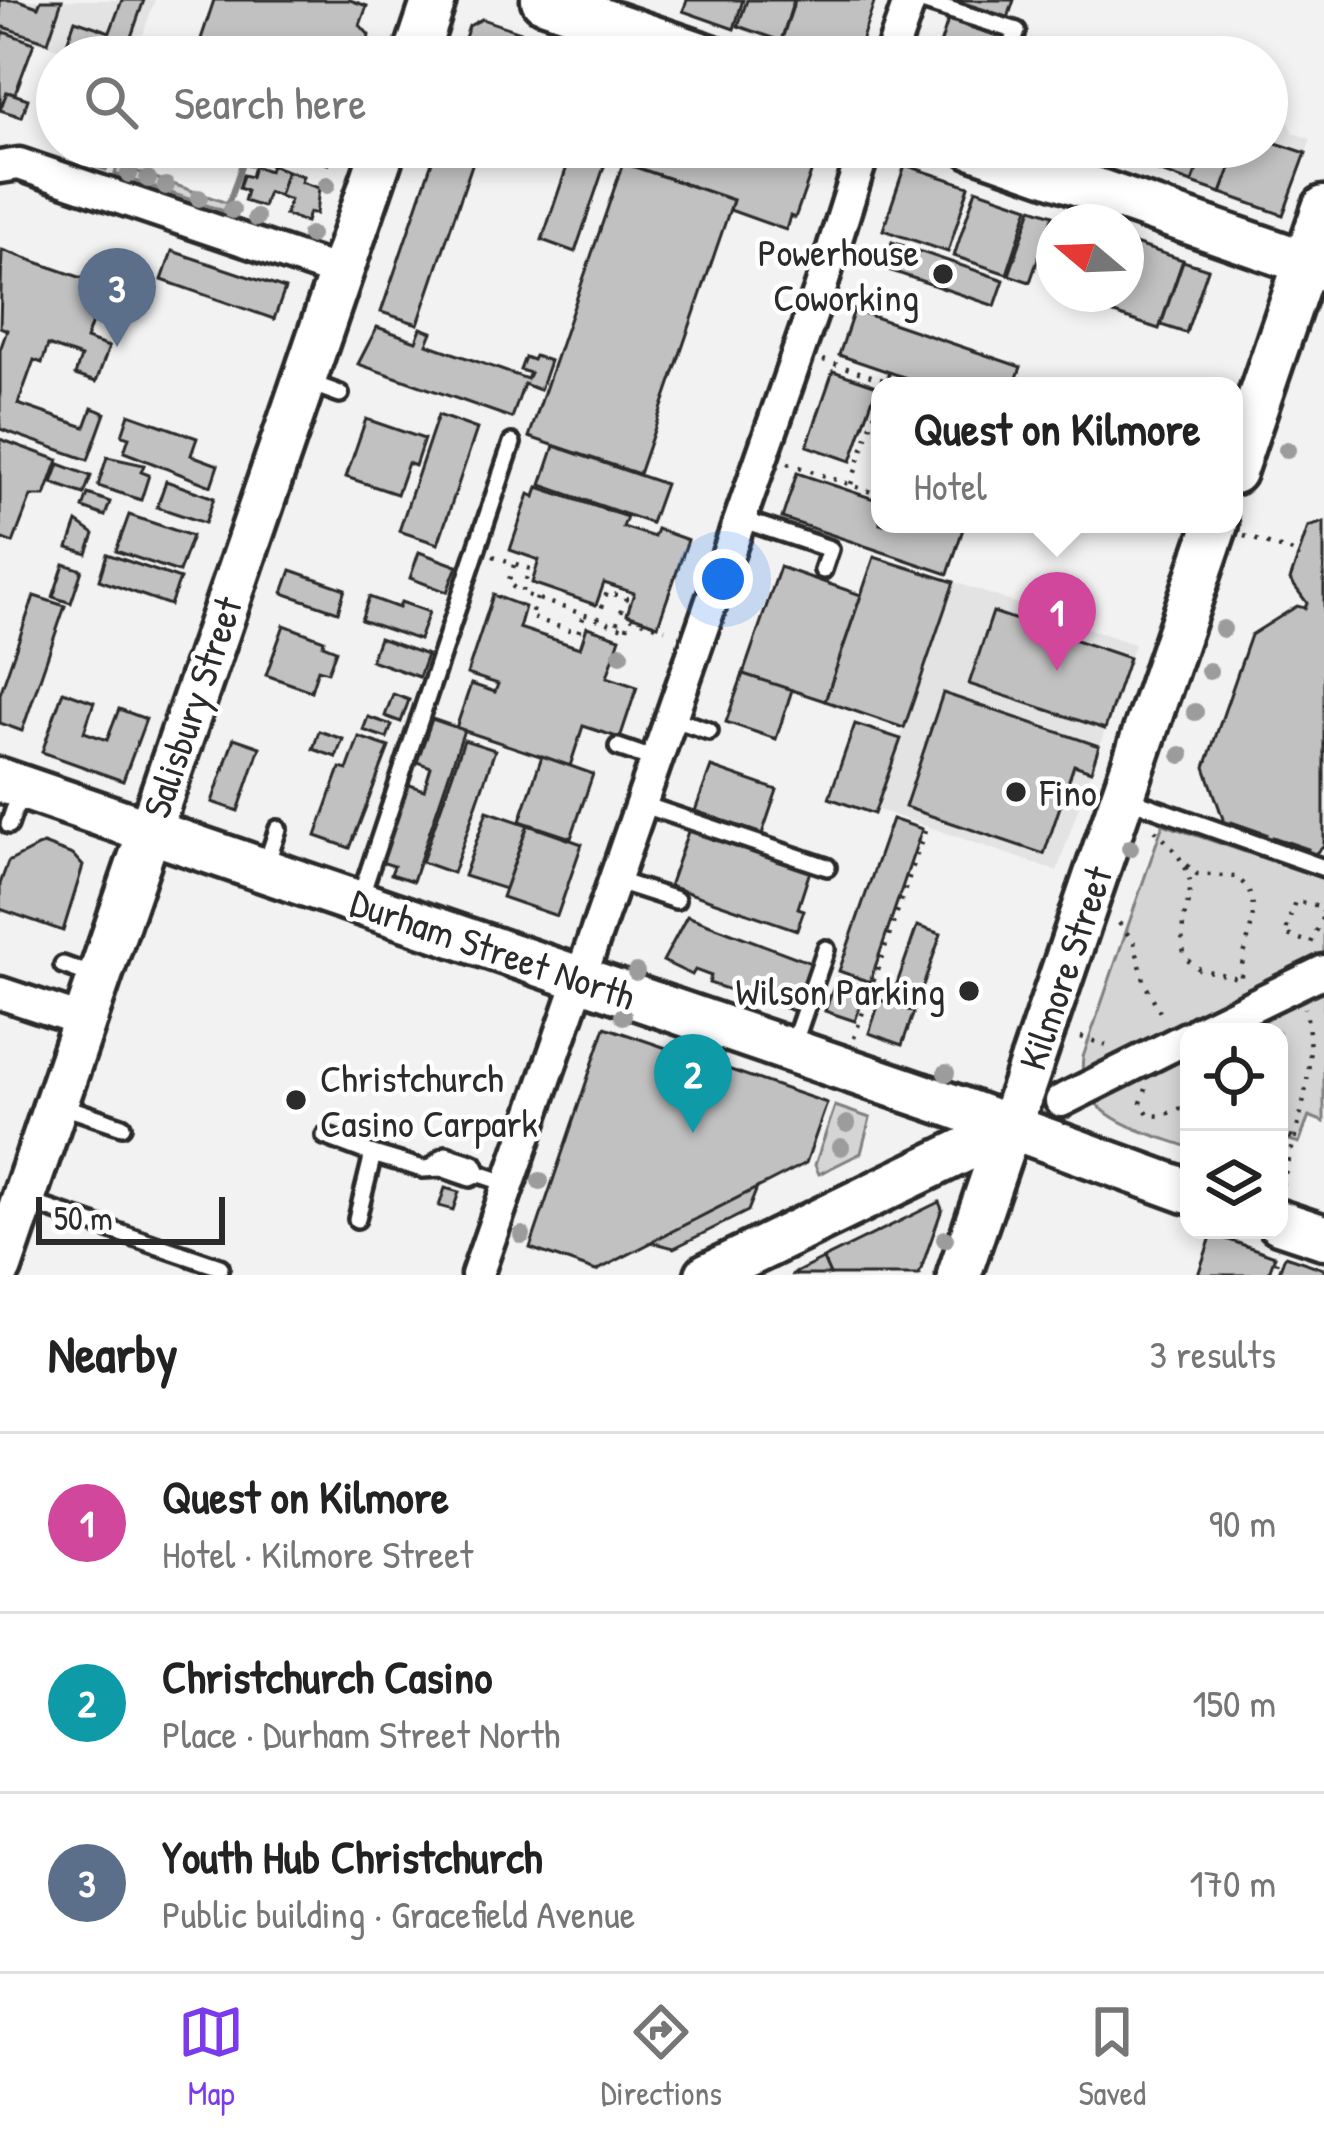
<!DOCTYPE html>
<meta charset="utf-8">
<style>
body{margin:0;font-family:"Patrick Hand",sans-serif;background:#f2f2f2;color:#222}
.controls{position:absolute;right:36px;bottom:36px;display:grid;overflow:hidden;border-radius:24px;box-shadow:0 6px 18px #0003}
.controls button{width:108px;height:108px;display:grid;place-items:center;padding:0;border:0;border-bottom:3px solid #e0e0e0;background:#fff;color:#222;font:60px sans-serif}
.compass{position:absolute;left:1036px;top:204px;width:108px;height:108px;border-radius:50%;background:#fff;box-shadow:0 6px 18px #0003;rotate:289deg}
.scale{position:absolute;left:36px;bottom:30px;width:189px;box-sizing:border-box;padding-left:12px;border:6px solid #2b2b2b;border-top:0;font-size:33px;line-height:42px;white-space:nowrap;color:#2b2b2b;-webkit-text-stroke:9px #fff;paint-order:stroke}
.you{position:absolute;left:723px;top:579px;width:42px;height:42px;margin:-30px;border:9px solid #fff;border-radius:50%;background:#1a73e8;box-shadow:0 0 0 18px #1a73e833}
.badge{display:grid;place-items:center;width:78px;height:78px;border-radius:50%;background:#7c3aed;color:#fff;font-size:39px;font-weight:700}
.pin{position:absolute;translate:-50% -99px;filter:drop-shadow(0 3px 6px #0008)}
.pin::after{content:'';position:absolute;top:63px;width:42px;height:36px;background:inherit;clip-path:polygon(0 0,100% 0,50% 100%)}
.popup{position:absolute;left:871px;top:377px;width:372px;height:156px;box-sizing:border-box;display:grid;place-content:center;border-radius:24px;background:#fff;filter:drop-shadow(0 3px 9px #0005);font-size:39px;white-space:nowrap;color:#767676}
.popup b{font-size:45px;color:#222}
.popup::after{content:'';position:absolute;left:50%;top:100%;margin-left:-24px;border:24px solid transparent;border-top-color:#fff}
.list{margin:0;padding:0;list-style:none}
h2{display:flex;justify-content:space-between;align-items:center;height:156px;margin:0;padding:0 48px;font-size:51px}
h2 small{font-size:39px;font-weight:400;color:#767676}
.list li{display:grid;grid-template-columns:78px 1fr auto;gap:36px;align-items:center;box-sizing:border-box;height:180px;padding:0 48px;border-top:3px solid #e0e0e0}
.list b{display:block;font-size:45px;white-space:nowrap}
.list p{margin:0;font-size:39px;white-space:nowrap;color:#767676}
.list em{font-size:39px;font-style:normal;color:#767676}
.icon{flex:none;width:66px;height:66px;fill:none;stroke:currentColor;stroke-width:2;stroke-linecap:round;stroke-linejoin:round}
.map{position:relative;flex:none;width:1324px;height:1275px;overflow:hidden}
.search{position:absolute;background:#fff;box-shadow:0 6px 18px #0003;left:36px;right:36px;top:36px;height:132px;display:flex;align-items:center;gap:30px;box-sizing:border-box;padding:0 42px;border-radius:66px;color:#767676;font-size:45px}
.sheet{height:696px;background:#fff}
nav{display:flex;justify-content:space-around;align-items:center;box-sizing:border-box;height:168px;border-top:3px solid #e0e0e0;background:#fff;font-size:33px;color:#767676}
nav a{display:grid;justify-items:center;gap:6px}
nav .on{color:#7c3aed}
.map>svg:first-child{display:block}
</style>
<div class="map">
<svg width="1324" height="1275" viewBox="0 0 1324 1275">
<rect width="100%" height="100%" fill="#f2f2f2"/>
<filter id="ink" filterUnits="userSpaceOnUse"><feTurbulence type="fractalNoise" baseFrequency=".00833" numOctaves="2"/><feDisplacementMap in="SourceGraphic" scale="24" xChannelSelector="R" yChannelSelector="G"/><feConvolveMatrix kernelMatrix="1 2 1 2 8 2 1 2 1" color-interpolation-filters="sRGB"/></filter>
<g filter="url(#ink)">
<g fill="#e3e3e3">
<path d="M 0,0 L 155,0 L 135,57 L 82,57 L 0,29 Z"/>
<path d="M 1267,103 L 1282,109 L 1294,133 L 1311,139 L 1283,215 L 1090,147 L 1267,147 Z"/>
<path d="M 954,582 L 1134,644 L 1057,871 L 876,809 Z"/>
</g>
<g fill="#d5d5d5" stroke="#808080" stroke-width="3">
<path d="M 104,147 L 125,151 L 121,166 L 227,203 L 246,147 L 256,147 L 252,157 L 246,156 L 227,212 L 115,174 L 117,167 L 109,164 L 106,170 L 97,167 Z"/>
<path d="M 1163,824 L 1324,879 L 1324,1122 L 1309,1116 L 1299,1143 L 1286,1139 L 1279,1146 L 1279,1032 L 1189,1032 L 1189,1147 C 1144,1131 1075,1119 1083,1057 Z"/>
<path d="M 835,1106 L 870,1118 L 861,1153 L 819,1174 L 815,1165 Z"/>
</g>
<g fill="#c1c1c1" stroke="#2b2b2b" stroke-width="3">
<path d="M 0,0 L 18,0 L 38,7 L 41,0 L 62,0 L 48,42 L 0,26 Z"/>
<path d="M 122,0 L 144,0 L 124,57 L 89,57 L 65,49 L 75,20 L 110,32 Z"/>
<path d="M 214,0 L 350,0 L 367,6 L 360,25 L 369,35 L 366,57 L 225,57 L 198,48 Z"/>
<path d="M 687,0 L 743,0 L 734,29 L 683,11 Z"/>
<path d="M 747,0 L 794,0 L 781,41 L 738,26 Z"/>
<path d="M 795,0 L 875,0 L 856,57 L 825,57 L 781,42 Z"/>
<path d="M 955,0 L 1014,0 L 1007,21 L 954,3 Z"/>
<path d="M 949,17 L 1010,39 L 1003,57 L 936,57 Z"/>
<path d="M 482,19 L 595,57 L 459,55 L 469,26 Z"/>
<path d="M 4,32 L 34,43 L 15,94 L 7,92 L 0,111 L 0,43 Z"/>
<path d="M 7,92 L 28,99 L 22,117 L 0,110 Z"/>
<path d="M 1267,140 L 1306,153 L 1283,215 L 1221,193 L 1238,147 L 1267,147 Z"/>
<path d="M 278,147 L 334,147 L 328,164 Z"/>
<path d="M 437,147 L 478,147 L 418,324 L 381,312 Z"/>
<path d="M 614,147 L 820,147 L 795,218 L 790,216 L 786,230 L 730,210 L 733,200 L 623,163 L 624,155 L 613,151 Z"/>
<path d="M 1139,147 L 1205,147 L 1192,183 L 1133,162 Z"/>
<path d="M 1205,147 L 1238,147 L 1221,193 L 1192,183 Z"/>
<path d="M 573,149 L 606,161 L 575,252 L 542,240 Z"/>
<path d="M 623,163 L 733,200 L 639,474 L 529,437 Z"/>
<path d="M 271,165 L 287,171 L 279,196 L 268,192 L 263,207 L 244,201 L 247,191 L 239,188 L 243,175 L 251,177 L 254,166 L 269,171 Z"/>
<path d="M 905,165 L 969,186 L 948,252 L 883,230 Z"/>
<path d="M 287,171 L 303,176 L 301,182 L 319,188 L 316,214 L 309,212 L 306,222 L 285,215 L 290,200 L 279,196 Z"/>
<path d="M 976,189 L 1029,207 L 1007,274 L 954,256 Z"/>
<path d="M 1032,208 L 1053,215 L 1030,282 L 1009,275 Z"/>
<path d="M 1126,241 L 1183,260 L 1159,329 L 1093,307 L 1097,294 L 1126,294 Z"/>
<path d="M 892,242 L 1004,280 L 995,306 L 883,268 Z"/>
<path d="M 2,250 L 105,286 L 86,339 L 109,347 L 96,382 L 75,375 L 81,357 L 48,345 L 42,363 L 34,360 L 18,404 L 85,427 L 92,408 L 105,413 L 88,460 L 0,429 L 0,350 L 7,330 L 0,327 Z"/>
<path d="M 172,251 L 285,289 L 274,319 L 162,280 Z"/>
<path d="M 1183,261 L 1208,269 L 1186,333 L 1161,325 Z"/>
<path d="M 854,310 L 1021,367 L 1014,386 L 930,386 L 839,355 Z"/>
<path d="M 377,327 L 416,341 L 421,328 L 432,332 L 427,344 L 527,379 L 530,373 L 520,370 L 525,357 L 533,360 L 535,356 L 550,361 L 540,390 L 524,384 L 512,418 L 358,364 Z"/>
<path d="M 833,371 L 877,386 L 851,461 L 807,446 Z"/>
<path d="M 129,414 L 197,438 L 191,455 L 218,465 L 211,486 L 124,452 L 129,437 L 122,435 Z"/>
<path d="M 438,415 L 477,429 L 438,544 L 399,531 Z"/>
<path d="M 366,419 L 424,439 L 415,466 L 408,463 L 397,494 L 346,477 Z"/>
<path d="M 0,439 L 58,460 L 45,496 L 31,496 L 13,543 L 0,538 Z"/>
<path d="M 554,446 L 665,484 L 651,523 L 541,485 Z"/>
<path d="M 107,457 L 144,465 L 141,472 L 149,475 L 141,500 L 98,486 Z"/>
<path d="M 59,464 L 91,476 L 84,494 L 52,483 Z"/>
<path d="M 797,473 L 880,501 L 880,524 L 948,524 L 963,529 L 948,574 L 782,518 Z"/>
<path d="M 166,481 L 214,498 L 205,523 L 157,507 Z"/>
<path d="M 538,487 L 627,517 L 623,527 L 654,537 L 657,529 L 688,540 L 658,625 L 627,614 L 634,593 L 604,583 L 596,605 L 532,583 L 539,560 L 510,550 L 529,494 L 535,497 Z"/>
<path d="M 88,494 L 110,502 L 105,516 L 83,508 Z"/>
<path d="M 129,515 L 192,536 L 179,572 L 116,551 Z"/>
<path d="M 77,522 L 94,534 L 87,554 L 68,548 Z"/>
<path d="M 1324,522 L 1324,845 L 1313,856 L 1306,854 L 1308,849 L 1273,837 L 1270,844 L 1264,842 L 1266,834 L 1231,822 L 1229,828 L 1221,825 L 1223,819 L 1205,767 L 1251,635 L 1297,606 L 1305,608 L 1307,603 L 1290,580 L 1308,527 Z"/>
<path d="M 419,552 L 457,566 L 447,592 L 410,578 Z"/>
<path d="M 107,554 L 180,579 L 170,605 L 99,580 Z"/>
<path d="M 874,557 L 954,582 L 904,728 L 825,701 Z"/>
<path d="M 64,564 L 82,570 L 71,603 L 53,597 Z"/>
<path d="M 780,567 L 861,595 L 825,701 L 743,674 Z"/>
<path d="M 291,570 L 345,589 L 338,612 L 283,593 Z"/>
<path d="M 493,595 L 525,607 L 519,628 L 580,648 L 587,627 L 620,638 L 607,677 L 637,687 L 620,738 L 583,726 L 570,766 L 456,728 L 471,684 L 495,692 L 498,684 L 467,674 Z"/>
<path d="M 34,596 L 65,606 L 22,731 L 0,723 L 0,694 Z"/>
<path d="M 369,597 L 399,608 L 401,602 L 429,612 L 419,640 L 361,620 Z"/>
<path d="M 993,612 L 1129,658 L 1105,729 L 969,684 Z"/>
<path d="M 284,625 L 324,640 L 323,645 L 336,650 L 328,672 L 318,669 L 311,691 L 266,675 Z"/>
<path d="M 379,638 L 427,655 L 419,677 L 371,660 Z"/>
<path d="M 743,674 L 792,690 L 776,739 L 726,722 Z"/>
<path d="M 63,691 L 94,702 L 84,732 L 107,740 L 119,709 L 146,719 L 123,781 L 42,752 Z"/>
<path d="M 943,693 L 1099,746 L 1091,771 L 1074,765 L 1044,854 L 905,807 Z"/>
<path d="M 393,694 L 409,700 L 401,722 L 385,716 Z"/>
<path d="M 368,717 L 392,725 L 387,738 L 363,730 Z"/>
<path d="M 432,719 L 464,730 L 413,881 L 391,874 L 394,866 L 381,862 L 407,784 L 424,790 L 431,767 L 417,762 Z"/>
<path d="M 855,724 L 901,739 L 874,814 L 829,798 Z"/>
<path d="M 319,731 L 343,739 L 336,757 L 313,749 Z"/>
<path d="M 359,737 L 389,747 L 350,848 L 316,836 L 340,768 L 347,770 Z"/>
<path d="M 234,738 L 260,747 L 238,811 L 212,802 Z"/>
<path d="M 464,740 L 495,750 L 453,873 L 422,862 Z"/>
<path d="M 542,756 L 593,774 L 571,838 L 520,821 Z"/>
<path d="M 711,767 L 777,790 L 762,834 L 695,811 Z"/>
<path d="M 487,811 L 528,825 L 505,889 L 464,876 Z"/>
<path d="M 892,819 L 922,829 L 870,982 L 839,971 Z"/>
<path d="M 528,825 L 582,844 L 557,916 L 502,897 Z"/>
<path d="M 690,826 L 811,868 L 798,908 L 804,910 L 797,930 L 669,886 Z"/>
<path d="M 43,844 L 73,855 L 83,866 L 63,931 L 0,909 L 0,884 L 8,862 Z"/>
<path d="M 687,916 L 811,963 L 797,1012 L 709,983 L 711,976 L 695,970 L 692,975 L 663,961 Z"/>
<path d="M 917,926 L 941,934 L 916,1006 L 892,998 Z"/>
<path d="M 837,978 L 867,988 L 855,1021 L 825,1011 Z"/>
<path d="M 880,1000 L 914,1012 L 902,1045 L 869,1033 Z"/>
<path d="M 605,1027 L 827,1103 L 806,1163 L 596,1271 L 530,1248 Z"/>
<path d="M 445,1188 L 459,1192 L 453,1210 L 439,1206 Z"/>
<path d="M 757,1188 L 748,1211 L 674,1248 L 651,1242 Z"/>
<path d="M 939,1202 L 942,1209 L 919,1275 L 830,1275 L 823,1259 Z"/>
<path d="M 1212,1234 L 1275,1256 L 1268,1275 L 1198,1275 Z"/>
<path d="M 1285,1256 L 1324,1269 L 1324,1275 L 1278,1275 Z"/>
<path d="M 823,1259 L 830,1275 L 791,1275 Z"/>
</g>
<g fill="none" stroke-linecap="round" stroke-linejoin="round">
<g stroke="#2b2b2b" stroke-width="24">
<g id="lane">
<path d="M 919,0 L 1017,31 L 1008,57"/>
<path d="M 307,382 L 340,394"/>
<path d="M 740,519 L 830,549 L 823,570"/>
<path d="M 671,718 L 709,731"/>
<path d="M 618,747 L 656,760"/>
<path d="M 1126,798 L 1324,868"/>
<path d="M 641,804 L 827,867"/>
<path d="M 9,825 L 21,790"/>
<path d="M 265,868 L 278,829"/>
<path d="M 614,880 L 676,900"/>
<path d="M 359,901 L 512,443"/>
<path d="M 63,965 L 94,976"/>
<path d="M 792,1048 L 826,949"/>
<path d="M 57,1104 L 122,1126"/>
<path d="M 325,1136 L 373,1154"/>
<path d="M 432,1167 L 446,1155 L 474,1164 L 479,1174"/>
<path d="M 26,1201 L 220,1267"/>
<path d="M 357,1219 L 373,1154 L 423,1169 L 441,1168 L 470,1178 L 479,1174 L 509,1184"/>
</g>
</g>
<g stroke="#2b2b2b" stroke-width="39">
<g id="street">
<path d="M 890,57 L 910,0"/>
<path d="M 0,167 L 19,164 L 341,273"/>
<path d="M 0,993 L 84,1021"/>
<path d="M 1198,1032 L 1324,971"/>
<path d="M 1061,1101 L 1189,1037"/>
<path d="M 477,1275 L 821,287 L 865,147"/>
</g>
</g>
<g stroke="#2b2b2b" stroke-width="51">
<g id="secondary">
<path d="M 543,0 L 710,57"/>
<path d="M 415,57 L 434,0"/>
<path d="M 973,147 L 1324,269"/>
<path d="M 1234,472 L 1324,208"/>
<path d="M 0,780 L 953,1106 L 1189,1192"/>
<path d="M 1279,1222 L 1324,1237"/>
<path d="M 0,1267 L 384,147"/>
<path d="M 707,1275 L 1010,1128"/>
<path d="M 959,1275 L 1216,524"/>
</g>
</g>
<g stroke="#2b2b2b" stroke-width="4.5" stroke-dasharray="3 9" stroke-linecap="butt">
<path d="M 823,360 L 886,381 L 888,375 L 919,386"/>
<path d="M 788,463 L 880,495"/>
<path d="M 851,484 L 880,398"/>
<path d="M 965,524 L 968,525"/>
<path d="M 1244,536 L 1299,554"/>
<path d="M 493,556 L 530,569 L 521,593 L 629,630"/>
<path d="M 514,565 L 508,583 L 521,593"/>
<path d="M 537,598 L 530,617 L 578,633 L 584,615"/>
<path d="M 598,619 L 607,592 L 626,598 L 616,626"/>
<path d="M 627,628 L 630,617 L 665,629"/>
<path d="M 1155,830 C 1221,894 1171,895 1185,958 L 1199,969 L 1242,979"/>
<path d="M 1187,865 L 1197,874 L 1236,877 C 1271,902 1241,943 1241,977"/>
<path d="M 1324,913 L 1320,906 L 1295,901 L 1285,934 L 1311,943 L 1324,914"/>
<path d="M 1119,923 L 1134,942 L 1145,984 L 1164,1019"/>
<path d="M 1081,1037 L 1106,1045"/>
<path d="M 854,1038 L 925,831"/>
<path d="M 1146,1089 L 1141,1103 L 1149,1115 L 1161,1116 L 1189,1105"/>
<path d="M 1279,1131 L 1294,1139"/>
<path d="M 1282,1185 C 1297,1127 1319,1067 1305,1008"/>
<path d="M 1272,1275 L 1278,1258"/>
</g>
<use href="#lane" stroke="#fff" stroke-width="15"/>
<use href="#street" stroke="#fff" stroke-width="30"/>
<use href="#secondary" stroke="#fff" stroke-width="42"/>
</g>
<g fill="#9c9c9c">
<circle cx="250" cy="159" r="9"/>
<circle cx="129" cy="174" r="9"/>
<circle cx="148" cy="179" r="9"/>
<circle cx="327" cy="185" r="9"/>
<circle cx="166" cy="186" r="9"/>
<circle cx="199" cy="198" r="9"/>
<circle cx="232" cy="210" r="9"/>
<circle cx="256" cy="218" r="9"/>
<circle cx="310" cy="235" r="9"/>
<circle cx="1287" cy="450" r="9"/>
<circle cx="1223" cy="629" r="9"/>
<circle cx="621" cy="654" r="9"/>
<circle cx="1209" cy="671" r="9"/>
<circle cx="1195" cy="712" r="9"/>
<circle cx="1181" cy="755" r="9"/>
<circle cx="1130" cy="848" r="9"/>
<circle cx="636" cy="972" r="9"/>
<circle cx="623" cy="1016" r="9"/>
<circle cx="946" cy="1073" r="9"/>
<circle cx="847" cy="1124" r="9"/>
<circle cx="841" cy="1147" r="9"/>
<circle cx="540" cy="1181" r="9"/>
<circle cx="522" cy="1235" r="9"/>
<circle cx="945" cy="1239" r="9"/>
</g>
</g>
<g fill="#2b2b2b" stroke="#fff" stroke-width="4.5">
<circle cx="943" cy="274" r="12"/>
<circle cx="1016" cy="792" r="12"/>
<circle cx="969" cy="991" r="12"/>
<circle cx="296" cy="1100" r="12"/>
</g>
<g text-anchor="middle" stroke-width="9" stroke-linejoin="round" paint-order="stroke">
<g font-size="39" fill="#2b2b2b" stroke="#fff" text-anchor="end">
<text x="919" y="266">Powerhouse<tspan x="919" dy="45">Coworking</tspan></text>
<text x="1040" y="806" text-anchor="start">Fino</text>
<text x="945" y="1005">Wilson Parking</text>
<text x="320" y="1092" text-anchor="start">Christchurch<tspan x="320" dy="45">Casino Carpark</tspan></text>
</g>
<g font-size="39" fill="#2b2b2b" stroke="#fff">
<text transform="translate(192 707) rotate(-71)" y="14">Salisbury Street</text>
<text transform="translate(493 949) rotate(19)" y="14">Durham Street North</text>
<text transform="translate(1065 968) rotate(-71)" y="14">Kilmore Street</text>
</g>
</g>
</svg>
<div class="controls">
<button><svg class="icon" aria-label="locate" viewBox="0 0 24 24"><circle cx="12" cy="12" r="6"/><path d="M12 2v4M12 18v4M2 12h4M18 12h4"/></svg></button>
<button><svg class="icon" aria-label="layers" viewBox="0 0 24 24"><path d="M12 4l9 5-9 5-9-5zM3 14l9 5 9-5"/></svg></button>
</div>
<svg class="compass" viewBox="-18 -18 36 36"><path d="M0-13l5 13h-10z" fill="#e53935"/><path d="M0 13l5-13h-10z" fill="#767676"/></svg>
<div class="scale">50 m</div>
<div class="you"></div>
<div class="pin badge" style="left:1057px;top:671px;background:#d1479c">1</div>
<div class="popup"><b>Quest on Kilmore</b>Hotel</div>
<div class="pin badge" style="left:693px;top:1133px;background:#0f9aa8">2</div>
<div class="pin badge" style="left:117px;top:347px;background:#5c6f8a">3</div>
<div class="search"><svg class="icon" aria-label="search" viewBox="0 0 24 24"><circle cx="10" cy="10" r="6"/><path d="M15 15l6 6"/></svg>Search here</div>
</div>
<section class="sheet">
<h2>Nearby<small>3 results</small></h2>
<ul class="list">
<li><span class="badge" style="background:#d1479c">1</span><div><b>Quest on Kilmore</b><p>Hotel · Kilmore Street</p></div><em>90 m</em></li>
<li><span class="badge" style="background:#0f9aa8">2</span><div><b>Christchurch Casino</b><p>Place · Durham Street North</p></div><em>150 m</em></li>
<li><span class="badge" style="background:#5c6f8a">3</span><div><b>Youth Hub Christchurch</b><p>Public building · Gracefield Avenue</p></div><em>170 m</em></li>
</ul>
</section>
<nav>
<a class="on"><svg class="icon" aria-label="map" viewBox="0 0 24 24"><path d="M3 6l6-2 6 2 6-2v14l-6 2-6-2-6 2zM9 4v14M15 6v14"/></svg>Map</a>
<a><svg class="icon" aria-label="directions" viewBox="0 0 24 24"><path d="M12 3l9 9-9 9-9-9zM9 14v-3h6M13 9l2 2-2 2"/></svg>Directions</a>
<a><svg class="icon" aria-label="saved" viewBox="0 0 24 24"><path d="M7 4h10v16l-5-4-5 4z"/></svg>Saved</a>
</nav>
